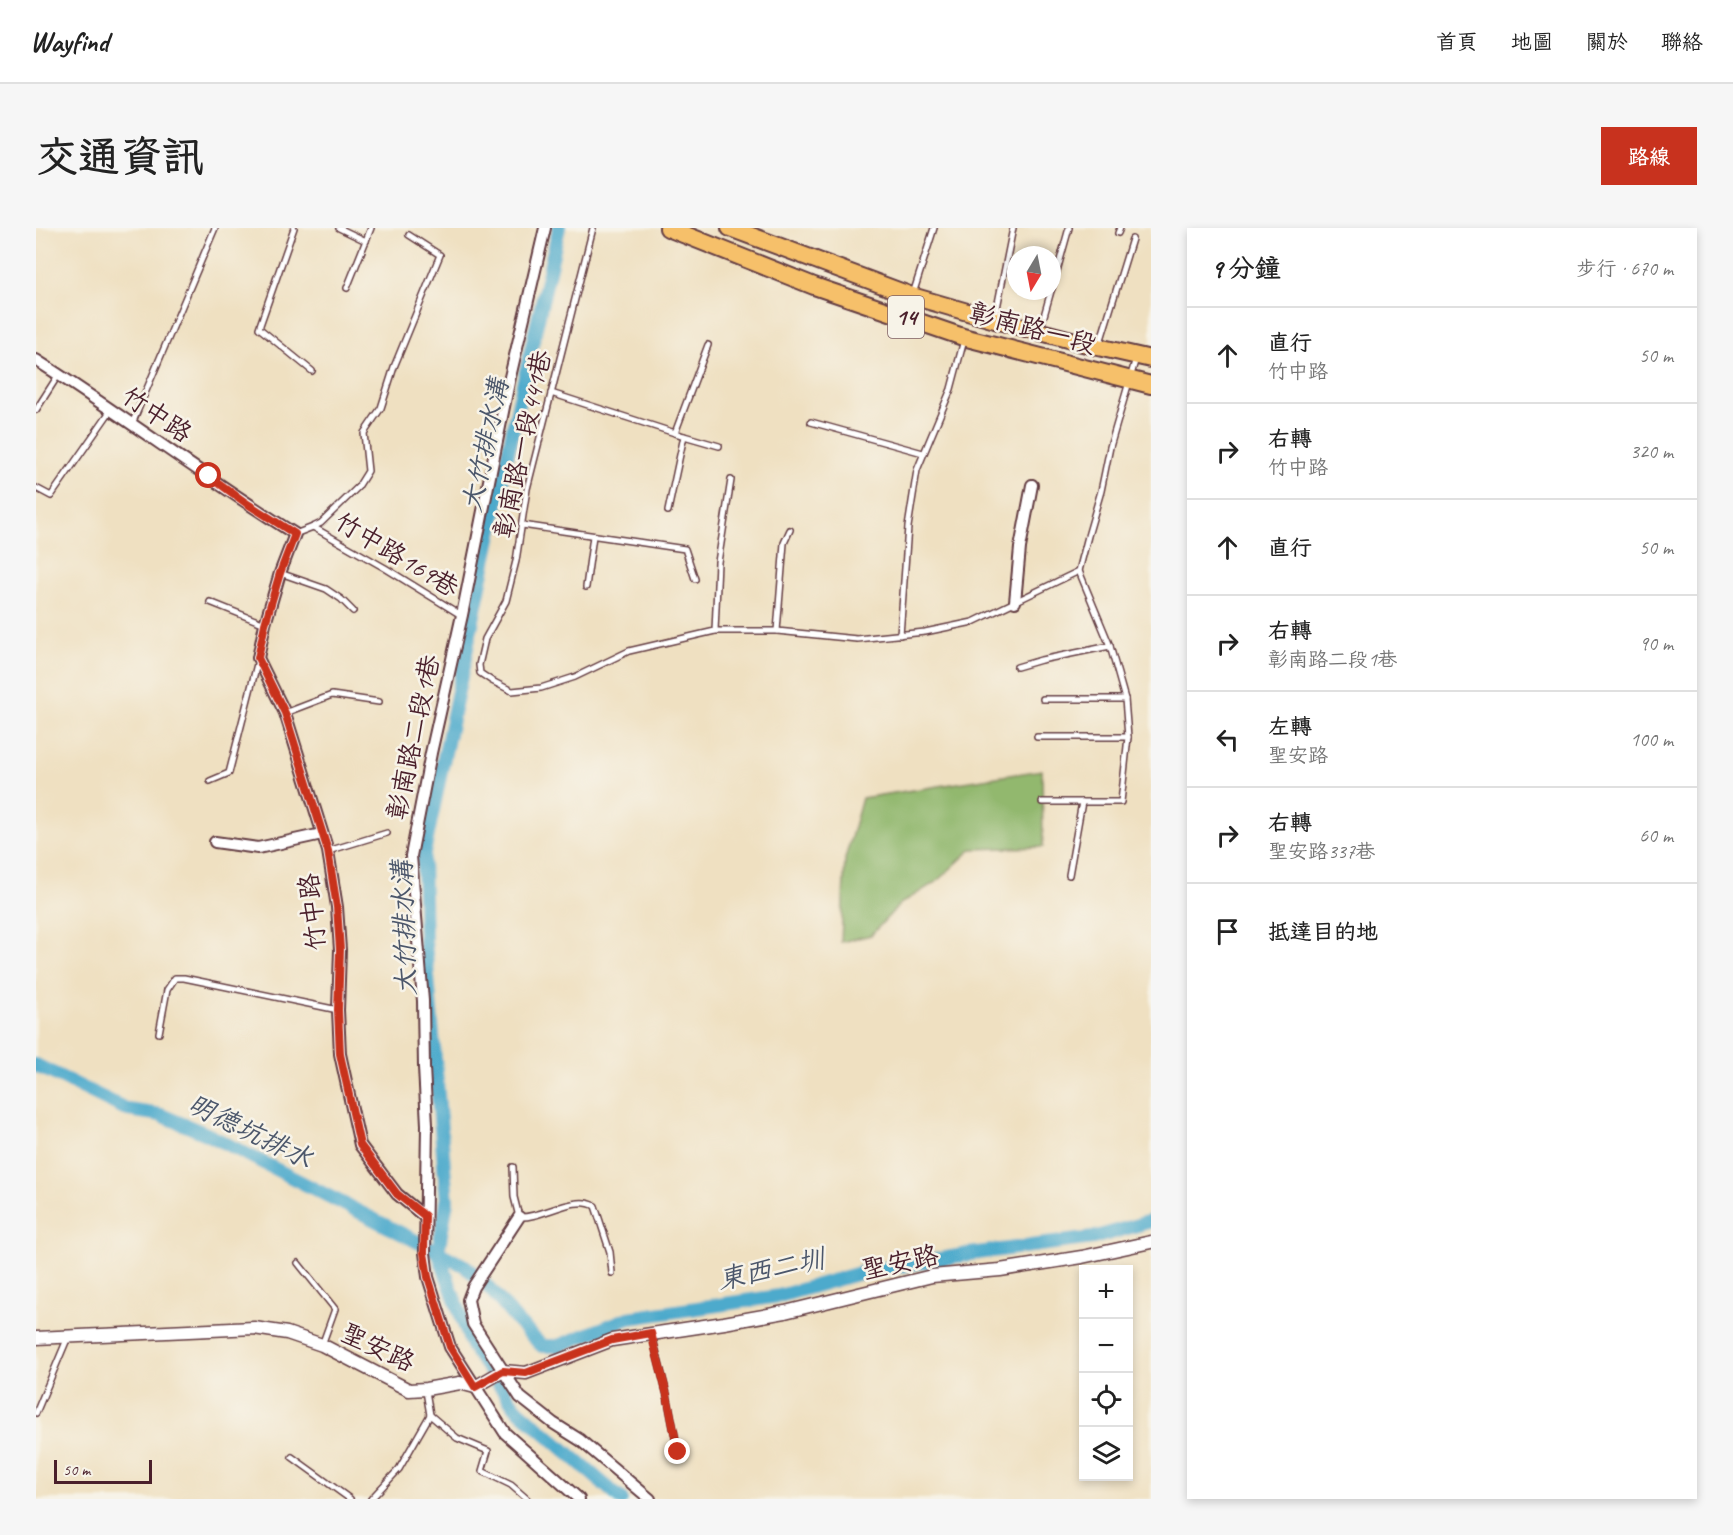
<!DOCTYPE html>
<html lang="zh-TW">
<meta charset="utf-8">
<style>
body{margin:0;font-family:Caveat,"LXGW WenKai TC",sans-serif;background:#f6f6f6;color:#222}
.controls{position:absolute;right:18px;bottom:18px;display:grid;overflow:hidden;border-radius:0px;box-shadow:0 3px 9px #0003}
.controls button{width:54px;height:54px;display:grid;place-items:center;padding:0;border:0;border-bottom:2px solid #e0e0e0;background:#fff;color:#222;font:30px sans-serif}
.compass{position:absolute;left:971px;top:18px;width:54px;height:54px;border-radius:50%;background:#fff;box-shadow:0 3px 9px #0003;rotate:190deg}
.scale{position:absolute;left:18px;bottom:15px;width:98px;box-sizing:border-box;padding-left:6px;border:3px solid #4a1f2b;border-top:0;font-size:16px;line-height:21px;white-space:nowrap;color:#4a1f2b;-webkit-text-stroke:4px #f7f3e8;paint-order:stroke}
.stop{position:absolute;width:18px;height:18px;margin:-14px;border:4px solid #c8321e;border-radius:50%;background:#fff}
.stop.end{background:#c8321e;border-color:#fff;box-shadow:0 2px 6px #0008}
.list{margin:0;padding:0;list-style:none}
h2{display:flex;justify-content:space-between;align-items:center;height:78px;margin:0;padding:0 24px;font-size:26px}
h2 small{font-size:20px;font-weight:400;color:#767676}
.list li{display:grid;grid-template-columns:39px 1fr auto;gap:18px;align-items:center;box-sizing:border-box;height:96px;padding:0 24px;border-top:2px solid #e0e0e0}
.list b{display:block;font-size:22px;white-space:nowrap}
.list p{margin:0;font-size:20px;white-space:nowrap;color:#767676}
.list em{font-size:20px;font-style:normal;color:#767676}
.icon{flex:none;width:33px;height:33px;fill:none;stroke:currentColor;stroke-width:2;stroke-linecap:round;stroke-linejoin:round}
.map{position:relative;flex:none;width:1115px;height:1271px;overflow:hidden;border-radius:0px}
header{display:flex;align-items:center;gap:36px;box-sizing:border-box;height:84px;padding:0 30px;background:#fff;border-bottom:2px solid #e0e0e0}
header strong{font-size:28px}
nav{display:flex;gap:33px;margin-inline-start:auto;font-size:21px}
.intro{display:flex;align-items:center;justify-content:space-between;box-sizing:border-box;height:144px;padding:0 36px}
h1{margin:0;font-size:42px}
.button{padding:15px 27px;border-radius:0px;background:#c8321e;color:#fff;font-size:21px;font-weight:700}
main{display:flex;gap:36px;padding:0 36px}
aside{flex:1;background:#fff;border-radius:0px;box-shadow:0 3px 9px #0003}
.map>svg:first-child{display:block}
</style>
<header>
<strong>Wayfind</strong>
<nav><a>首頁</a><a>地圖</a><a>關於</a><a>聯絡</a></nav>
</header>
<div class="intro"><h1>交通資訊</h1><a class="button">路線</a></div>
<main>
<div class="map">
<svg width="1115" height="1271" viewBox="0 0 1115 1271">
<rect width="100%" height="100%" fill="#f7f3e8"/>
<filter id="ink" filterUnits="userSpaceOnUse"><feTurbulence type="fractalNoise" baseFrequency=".0167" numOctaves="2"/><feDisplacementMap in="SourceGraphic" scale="12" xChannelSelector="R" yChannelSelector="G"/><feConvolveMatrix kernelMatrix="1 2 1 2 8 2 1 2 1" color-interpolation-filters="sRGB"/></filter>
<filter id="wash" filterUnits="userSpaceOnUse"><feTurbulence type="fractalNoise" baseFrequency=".008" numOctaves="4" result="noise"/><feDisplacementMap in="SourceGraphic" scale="24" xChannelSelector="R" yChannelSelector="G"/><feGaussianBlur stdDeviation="1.35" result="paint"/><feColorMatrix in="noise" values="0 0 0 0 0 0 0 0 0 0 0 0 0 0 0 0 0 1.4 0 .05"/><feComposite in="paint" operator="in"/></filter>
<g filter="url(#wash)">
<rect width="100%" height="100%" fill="#efe0c1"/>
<path fill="#92b86e" stroke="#6e6c4c" stroke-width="1.5" d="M 1006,542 L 1007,619 L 936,621 L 900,654 L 864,676 L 835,707 L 805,714 L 809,631 L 826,570 Z"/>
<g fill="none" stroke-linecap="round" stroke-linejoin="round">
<g stroke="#4eaacc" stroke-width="14">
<path d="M 523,0 L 479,191 L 387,630 L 389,713 L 411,973 L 402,1024 L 436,1118 L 479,1179 L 585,1271"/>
<path d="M 0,837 L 92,882 L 125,887 L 173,907 L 429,1038 L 454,1061 L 481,1093 L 506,1118 L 522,1118 L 593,1090 L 743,1068 L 824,1045 L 933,1026 L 1057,1010 L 1115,993"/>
</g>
</g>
</g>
<g filter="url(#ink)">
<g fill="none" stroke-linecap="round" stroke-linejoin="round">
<g stroke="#633c42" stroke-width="8">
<g id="service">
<path d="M 258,0 L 223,100 L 276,143"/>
<path d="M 303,0 L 330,13"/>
<path d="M 557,0 L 491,261 L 480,333 L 470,373 L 449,411 L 443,437 L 444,445 L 456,453 L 476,463 L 505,460 L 539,449 L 593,423 L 679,403 L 741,403 L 821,411 L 889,404 L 937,394 L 1043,343 L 1052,308 L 1065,263 L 1074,219 L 1100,130"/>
<path d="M 1082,5 L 1084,0"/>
<path d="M 311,60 L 335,0"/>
<path d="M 1016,61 L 1033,0"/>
<path d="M 877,66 L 898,0"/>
<path d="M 959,90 L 977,0"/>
<path d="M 1004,102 L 1015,63"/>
<path d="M 1063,118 L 1096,11"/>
<path d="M 515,165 L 639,205 L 672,117"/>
<path d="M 0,182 L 23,146"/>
<path d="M 775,194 L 887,225"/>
<path d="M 96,196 L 179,0"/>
<path d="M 648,208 L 683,218"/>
<path d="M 0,260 L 15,268 L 75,182"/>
<path d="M 632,283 L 648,208 L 639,205"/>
<path d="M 486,297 L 649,321 L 659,351"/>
<path d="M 277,299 L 349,340 L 425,387"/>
<path d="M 259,306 L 277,299 L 285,295 L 322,259 L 332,243 L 328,205 L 345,180 L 358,139 L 404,27 L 373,7"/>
<path d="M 244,345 L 290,361 L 305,371 L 317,383"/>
<path d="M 550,359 L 557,308"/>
<path d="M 174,374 L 229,396"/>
<path d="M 679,403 L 682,334 L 695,252"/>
<path d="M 741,403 L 748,315 L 754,302"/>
<path d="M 864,407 L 872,299 L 881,242 L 915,161 L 928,112"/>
<path d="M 981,439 L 1005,432 L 1074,418"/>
<path d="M 1007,471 L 1089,471"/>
<path d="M 249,485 L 296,467 L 343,474"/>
<path d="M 1001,509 L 1092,509"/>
<path d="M 174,553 L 193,545 L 222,432"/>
<path d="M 1006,574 L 1085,574 L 1092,509 L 1089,471 L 1074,418 L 1043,343"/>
<path d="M 292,623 L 351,605"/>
<path d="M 1033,647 L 1046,574"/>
<path d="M 123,805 L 131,762 L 139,750 L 148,750 L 302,782"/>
<path d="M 477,939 L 478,969 L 483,989 C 505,991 539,966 559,978 L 574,1024 L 576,1045"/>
<path d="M 262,1035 L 299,1081 L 286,1117"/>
<path d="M 616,1107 L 631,1167 L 642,1224"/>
<path d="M 0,1185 L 32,1109"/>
<path d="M 394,1187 L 421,1210 L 452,1223 L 446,1243 L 475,1257 L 491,1271"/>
<path d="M 256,1229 L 314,1271"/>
<path d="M 335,1271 L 363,1241 L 394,1187 L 390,1163"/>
</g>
</g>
<g stroke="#633c42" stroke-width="14">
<g id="minor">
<path d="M 509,0 L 474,149 L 426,387 L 395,525 L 375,628 L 387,773 L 388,839 L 391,897 L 389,1025 L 392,1049 L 414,1119 L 469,1205 L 543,1271"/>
<path d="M 0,132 C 88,188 171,251 259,306 L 244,345 L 229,396 L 222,430 L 249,485 L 292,623 L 301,679 L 304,722 L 302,782 L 304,826 L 324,917 L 361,966 L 389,989"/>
<path d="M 979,374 L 984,320 L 996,257"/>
<path d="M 179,614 L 222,620 L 286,606"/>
<path d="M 483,989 L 437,1059 L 432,1072 L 437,1096 L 484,1169 L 517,1195 L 544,1212 L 614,1271"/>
</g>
</g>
<g stroke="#633c42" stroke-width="15">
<path id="tertiary" d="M 0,1110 L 218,1100 L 251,1105 L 286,1117 L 373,1162 L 390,1161 L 424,1155 L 439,1159 L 467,1143 L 490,1145 L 576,1112 L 688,1095 L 749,1084 L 896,1048 L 964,1042 L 1046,1029 L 1115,1014"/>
</g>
<g stroke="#633c42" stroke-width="20">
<g id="primary">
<path d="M 632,0 L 778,58 L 927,109 L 1115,157"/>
<path d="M 694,0 L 876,68 L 959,92 L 1062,119 L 1115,131"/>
</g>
</g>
<use href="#service" stroke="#fff" stroke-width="5"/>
<use href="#minor" stroke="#fff" stroke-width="10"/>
<use href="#tertiary" stroke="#fff" stroke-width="12"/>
<use href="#primary" stroke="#f6c06b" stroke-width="16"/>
</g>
</g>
<g fill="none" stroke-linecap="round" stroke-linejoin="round" filter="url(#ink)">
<path stroke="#c8321e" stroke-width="8" d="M 173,248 L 210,275 L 259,306 L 244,345 L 229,396 L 222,430 L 249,485 L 292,623 L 301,679 L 304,722 L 302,782 L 304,826 L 324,917 L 361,966 L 389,988 L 388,1025 L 392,1049 L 414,1119 L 439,1159 L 467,1143 L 490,1145 L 576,1112 L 615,1105 L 631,1167 L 642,1224"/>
</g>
<g text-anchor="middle" stroke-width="5" stroke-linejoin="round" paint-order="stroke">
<rect fill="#f7f3e8" stroke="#7e5f64" stroke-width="1.5" x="852" y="68" width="36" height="42" rx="4.5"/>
<g font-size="24" font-weight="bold" fill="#4a1f2b">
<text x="870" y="97">14</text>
</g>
<g font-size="26" fill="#4a1f2b" stroke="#f7f3e8">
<text transform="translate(997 100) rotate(15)" y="9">彰南路一段</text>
<text transform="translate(121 186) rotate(34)" y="9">竹中路</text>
<text transform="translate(486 216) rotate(-78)" y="9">彰南路一段441巷</text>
<text transform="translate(361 326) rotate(31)" y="9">竹中路169巷</text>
<text transform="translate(377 509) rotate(-78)" y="9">彰南路二段1巷</text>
<text transform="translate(276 684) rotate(-96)" y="9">竹中路</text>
<text transform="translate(864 1034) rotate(-12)" y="9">聖安路</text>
<text transform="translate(342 1119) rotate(25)" y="9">聖安路</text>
</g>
<g font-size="27" font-style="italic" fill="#4c576b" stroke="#f7f3e8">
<text transform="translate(449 217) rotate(-78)" y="9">大竹排水溝</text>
<text transform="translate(368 700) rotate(-92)" y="9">大竹排水溝</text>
<text transform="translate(214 903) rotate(26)" y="9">明德坑排水</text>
<text transform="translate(735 1041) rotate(-12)" y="9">東西二圳</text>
</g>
</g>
</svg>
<div class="controls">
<button>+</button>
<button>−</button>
<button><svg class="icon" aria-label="locate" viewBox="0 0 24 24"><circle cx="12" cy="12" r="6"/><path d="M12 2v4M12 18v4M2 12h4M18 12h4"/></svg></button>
<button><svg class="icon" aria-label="layers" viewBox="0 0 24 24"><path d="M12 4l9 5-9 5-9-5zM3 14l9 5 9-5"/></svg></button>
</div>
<svg class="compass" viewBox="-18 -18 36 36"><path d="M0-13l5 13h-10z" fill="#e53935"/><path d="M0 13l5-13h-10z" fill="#767676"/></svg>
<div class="scale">50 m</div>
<div class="stop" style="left:173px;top:248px"></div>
<div class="stop end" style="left:642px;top:1224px"></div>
</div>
<aside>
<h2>9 分鐘<small>步行 · 670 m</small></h2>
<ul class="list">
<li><svg class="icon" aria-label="ahead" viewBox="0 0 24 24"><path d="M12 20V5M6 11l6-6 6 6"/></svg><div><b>直行</b><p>竹中路</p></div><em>50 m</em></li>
<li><svg class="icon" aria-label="right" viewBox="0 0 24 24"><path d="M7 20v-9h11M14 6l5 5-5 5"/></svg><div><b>右轉</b><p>竹中路</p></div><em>320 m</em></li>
<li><svg class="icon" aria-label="ahead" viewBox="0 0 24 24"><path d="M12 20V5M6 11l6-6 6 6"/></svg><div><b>直行</b></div><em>50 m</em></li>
<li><svg class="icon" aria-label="right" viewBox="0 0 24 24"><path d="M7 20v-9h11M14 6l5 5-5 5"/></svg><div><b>右轉</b><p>彰南路二段1巷</p></div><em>90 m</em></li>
<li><svg class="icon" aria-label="left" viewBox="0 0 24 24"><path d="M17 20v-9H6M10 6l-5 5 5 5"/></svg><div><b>左轉</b><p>聖安路</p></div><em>100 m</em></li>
<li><svg class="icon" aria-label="right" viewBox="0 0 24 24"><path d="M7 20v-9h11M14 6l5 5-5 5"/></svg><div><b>右轉</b><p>聖安路337巷</p></div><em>60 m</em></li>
<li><svg class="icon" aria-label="arrive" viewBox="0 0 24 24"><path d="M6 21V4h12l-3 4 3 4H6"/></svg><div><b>抵達目的地</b></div></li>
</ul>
</aside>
</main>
